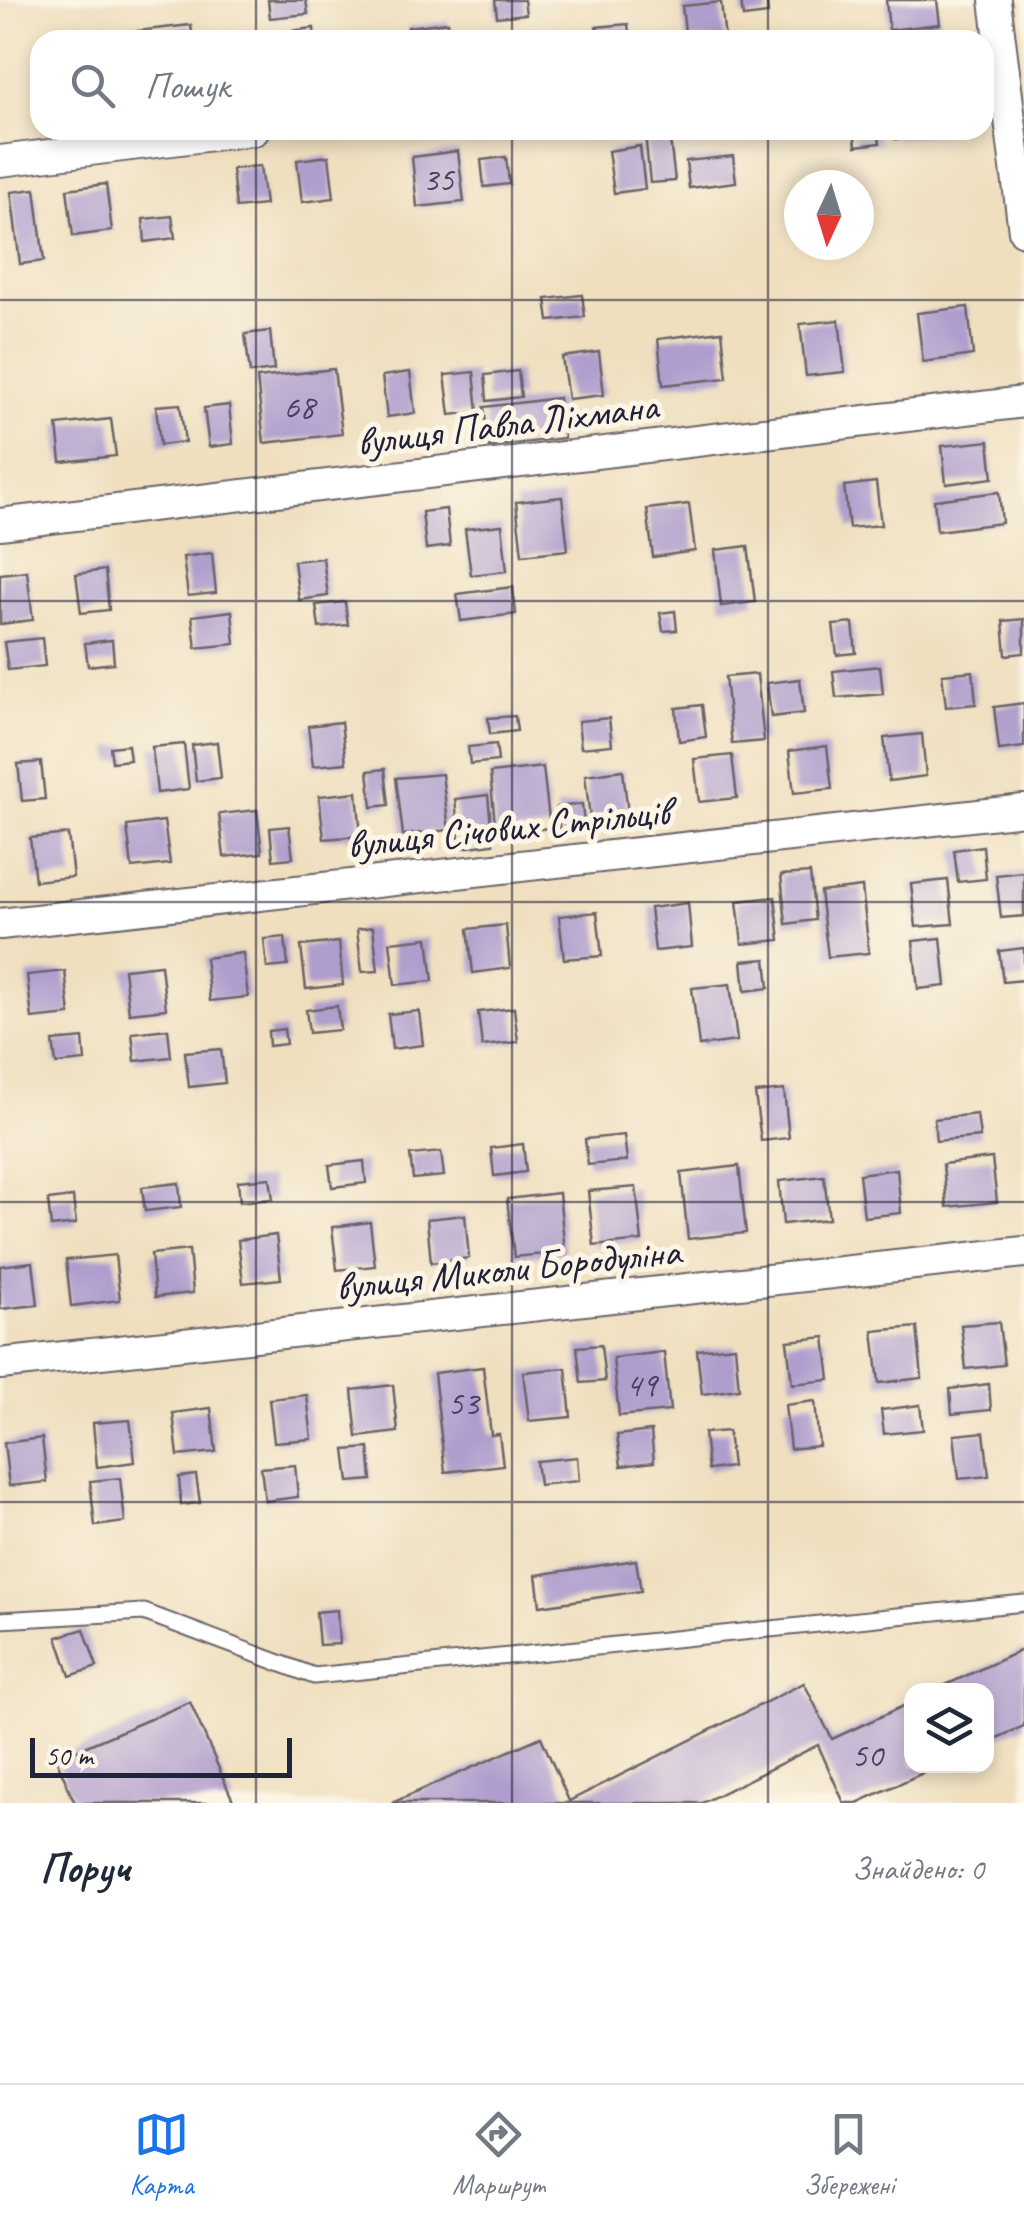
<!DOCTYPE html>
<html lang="uk">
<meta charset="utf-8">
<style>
body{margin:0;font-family:Caveat,sans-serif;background:#f6f6f7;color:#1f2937}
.controls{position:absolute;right:30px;bottom:30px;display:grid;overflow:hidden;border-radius:20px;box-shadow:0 5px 15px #0003}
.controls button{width:90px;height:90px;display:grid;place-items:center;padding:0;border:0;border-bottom:2px solid #e0e1e3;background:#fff;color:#1f2937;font:50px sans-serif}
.compass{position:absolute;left:784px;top:170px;width:90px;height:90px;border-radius:50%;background:#fff;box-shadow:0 5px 15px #0003;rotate:184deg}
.scale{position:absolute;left:30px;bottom:25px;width:262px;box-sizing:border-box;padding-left:10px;border:5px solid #22223b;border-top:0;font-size:28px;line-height:35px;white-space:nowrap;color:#22223b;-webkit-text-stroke:8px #fcf5e5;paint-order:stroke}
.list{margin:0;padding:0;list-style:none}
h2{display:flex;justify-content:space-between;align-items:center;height:130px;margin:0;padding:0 40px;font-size:42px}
h2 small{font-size:32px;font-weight:400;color:#747a83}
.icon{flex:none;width:55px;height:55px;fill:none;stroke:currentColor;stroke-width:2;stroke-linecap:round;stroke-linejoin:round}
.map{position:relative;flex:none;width:1024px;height:1803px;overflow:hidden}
.search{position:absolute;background:#fff;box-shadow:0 5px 15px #0003;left:30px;right:30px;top:30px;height:110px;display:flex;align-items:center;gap:25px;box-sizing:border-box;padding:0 35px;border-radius:30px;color:#747a83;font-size:38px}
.sheet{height:280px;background:#fff}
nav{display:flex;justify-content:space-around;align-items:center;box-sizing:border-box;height:140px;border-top:2px solid #e0e1e3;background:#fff;font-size:28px;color:#747a83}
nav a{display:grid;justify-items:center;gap:5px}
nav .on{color:#1a73e8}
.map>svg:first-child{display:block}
</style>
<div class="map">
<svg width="1024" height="1803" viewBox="0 0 1024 1803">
<rect width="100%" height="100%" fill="#fcf5e5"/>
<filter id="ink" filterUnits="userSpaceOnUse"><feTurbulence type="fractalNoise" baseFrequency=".01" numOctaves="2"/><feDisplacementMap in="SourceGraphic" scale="20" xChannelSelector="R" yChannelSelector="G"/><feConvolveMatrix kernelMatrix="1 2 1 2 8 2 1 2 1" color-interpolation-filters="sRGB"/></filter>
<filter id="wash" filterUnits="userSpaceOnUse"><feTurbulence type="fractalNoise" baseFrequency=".0048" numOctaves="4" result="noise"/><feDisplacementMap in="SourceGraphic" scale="40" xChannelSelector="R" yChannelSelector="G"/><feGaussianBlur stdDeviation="2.25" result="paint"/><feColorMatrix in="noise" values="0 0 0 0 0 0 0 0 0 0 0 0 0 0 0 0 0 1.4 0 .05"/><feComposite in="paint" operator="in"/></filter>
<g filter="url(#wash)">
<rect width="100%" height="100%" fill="#efdfbf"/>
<g id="blocks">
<g fill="#af9dcd">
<path d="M 268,0 L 306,0 L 308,14 L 270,18 Z"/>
<path d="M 495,0 L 524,0 L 526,14 L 497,17 Z"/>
<path d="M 741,0 L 767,0 L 768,14 L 743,17 Z"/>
<path d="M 886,0 L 937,0 L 940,24 L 889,30 Z"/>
<path d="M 721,2 L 725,40 L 686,40 L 682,6 Z"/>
<path d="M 448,22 L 451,40 L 410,40 L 408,27 Z"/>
<path d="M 628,24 L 630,40 L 597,40 L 596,27 Z"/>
<path d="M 191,25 L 193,40 L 138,40 L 137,31 Z"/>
<path d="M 314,28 L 315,40 L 283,40 L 282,32 Z"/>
<path d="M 854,130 L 878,130 L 880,143 L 856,146 Z"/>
<path d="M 895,130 L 948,130 L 948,132 L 896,139 Z"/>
<path d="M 669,131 L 675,181 L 650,183 L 645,133 Z"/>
<path d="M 640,146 L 645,189 L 614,193 L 608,151 Z"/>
<path d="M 458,151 L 464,202 L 417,207 L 412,157 Z"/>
<path d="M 329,156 L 334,198 L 302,202 L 297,160 Z"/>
<path d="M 733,156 L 736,182 L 689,188 L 686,161 Z"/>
<path d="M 506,157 L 509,184 L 484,187 L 481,160 Z"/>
<path d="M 260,166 L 265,205 L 236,208 L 232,169 Z"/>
<path d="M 106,184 L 112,231 L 73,236 L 67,189 Z"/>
<path d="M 35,189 L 44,261 L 20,264 L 11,192 Z"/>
<path d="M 172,216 L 175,238 L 145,242 L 143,219 Z"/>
<path d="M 582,295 L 585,317 L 549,321 L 546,299 Z"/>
<path d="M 968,307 L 973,355 L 923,362 L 917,313 Z"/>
<path d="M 839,320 L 845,372 L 806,376 L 800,324 Z"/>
<path d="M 270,331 L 274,370 L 250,373 L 245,334 Z"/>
<path d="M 722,331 L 727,378 L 663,385 L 658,339 Z"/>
<path d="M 599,352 L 604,395 L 568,399 L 562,357 Z"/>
<path d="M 334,369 L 342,434 L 264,443 L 257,378 Z"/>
<path d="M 518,371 L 521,397 L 487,401 L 485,375 Z"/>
<path d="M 410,372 L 415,413 L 387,417 L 382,376 Z"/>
<path d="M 474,372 L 478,412 L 450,415 L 445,375 Z"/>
<path d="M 559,398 L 564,438 L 489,447 L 484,407 Z"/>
<path d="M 180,404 L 185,442 L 160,445 L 156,406 Z"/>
<path d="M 229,405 L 233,444 L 209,447 L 204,408 Z"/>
<path d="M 111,419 L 116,456 L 61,462 L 57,425 Z"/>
<path d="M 989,441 L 993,478 L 946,484 L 942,446 Z"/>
<path d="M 876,482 L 881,525 L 849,528 L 844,486 Z"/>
<path d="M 999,492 L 1002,523 L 937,531 L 934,500 Z"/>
<path d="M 562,497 L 568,550 L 522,555 L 516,502 Z"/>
<path d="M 689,504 L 695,551 L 653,557 L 647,509 Z"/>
<path d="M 446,509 L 450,546 L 426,549 L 422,512 Z"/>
<path d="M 502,525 L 507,571 L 471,575 L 465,529 Z"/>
<path d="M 748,546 L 755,602 L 721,606 L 715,550 Z"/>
<path d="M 212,553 L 216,593 L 188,596 L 183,557 Z"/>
<path d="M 323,558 L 328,596 L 299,600 L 294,561 Z"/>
<path d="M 105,570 L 109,610 L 81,613 L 76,574 Z"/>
<path d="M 27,571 L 33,620 L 0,624 L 0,574 Z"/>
<path d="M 513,587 L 516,614 L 461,621 L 457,594 Z"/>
<path d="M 345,602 L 348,625 L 319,628 L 316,605 Z"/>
<path d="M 232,611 L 235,644 L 196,648 L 192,616 Z"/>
<path d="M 675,611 L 677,630 L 663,631 L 660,613 Z"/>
<path d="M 1024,619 L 1024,653 L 1006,655 L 1003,621 Z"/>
<path d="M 853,623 L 856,653 L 837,655 L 833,625 Z"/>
<path d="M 42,638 L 45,666 L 8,670 L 4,642 Z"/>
<path d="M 112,640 L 114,663 L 88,666 L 85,643 Z"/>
<path d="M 880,666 L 883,694 L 836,698 L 833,671 Z"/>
<path d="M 973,671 L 976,704 L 946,707 L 942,674 Z"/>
<path d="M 757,674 L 764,741 L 732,744 L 725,677 Z"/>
<path d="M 800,679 L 804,713 L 771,717 L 767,683 Z"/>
<path d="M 1024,703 L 1024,747 L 999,750 L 994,707 Z"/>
<path d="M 702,705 L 706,737 L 679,741 L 676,708 Z"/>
<path d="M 515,716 L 517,731 L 490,734 L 488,718 Z"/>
<path d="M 609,718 L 612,745 L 581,748 L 578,721 Z"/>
<path d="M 341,722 L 346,763 L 313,766 L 308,726 Z"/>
<path d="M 922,734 L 926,776 L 889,781 L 884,738 Z"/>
<path d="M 217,742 L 221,778 L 196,781 L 192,745 Z"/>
<path d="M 184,744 L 189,789 L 157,793 L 152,747 Z"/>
<path d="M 496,744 L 498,761 L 470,764 L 468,747 Z"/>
<path d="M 128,745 L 130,760 L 112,762 L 110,747 Z"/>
<path d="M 827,746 L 832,789 L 794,793 L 789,751 Z"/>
<path d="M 732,755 L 737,798 L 699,802 L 694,759 Z"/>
<path d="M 41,762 L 45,799 L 22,801 L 18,764 Z"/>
<path d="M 543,767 L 550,828 L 496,834 L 490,773 Z"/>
<path d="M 385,769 L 389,805 L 372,807 L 368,771 Z"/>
<path d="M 623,770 L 628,814 L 590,818 L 585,775 Z"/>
<path d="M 442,774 L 449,830 L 403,835 L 396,778 Z"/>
<path d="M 357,792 L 361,836 L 324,839 L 319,796 Z"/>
<path d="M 488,795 L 493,844 L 460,848 L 455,799 Z"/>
<path d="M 582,804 L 585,833 L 560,835 L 557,807 Z"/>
<path d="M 257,810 L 262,853 L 224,857 L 219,814 Z"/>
<path d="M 164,821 L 170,864 L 132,868 L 127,826 Z"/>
<path d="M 289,826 L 293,858 L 273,860 L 270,828 Z"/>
<path d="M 68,834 L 73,877 L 35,881 L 30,838 Z"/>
<path d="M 983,846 L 986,879 L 958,882 L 954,850 Z"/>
<path d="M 1024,872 L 1024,916 L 1001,918 L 996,875 Z"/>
<path d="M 810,873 L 815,920 L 786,924 L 781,875 Z"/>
<path d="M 948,880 L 953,924 L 916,927 L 911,884 Z"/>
<path d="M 862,887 L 869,953 L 828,957 L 820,892 Z"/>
<path d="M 775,897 L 780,940 L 742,944 L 737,901 Z"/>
<path d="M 688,903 L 692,947 L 655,951 L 650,908 Z"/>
<path d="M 597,912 L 602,956 L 564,959 L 559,916 Z"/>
<path d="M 506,925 L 510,968 L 473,973 L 468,929 Z"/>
<path d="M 373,927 L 378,971 L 362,972 L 357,929 Z"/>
<path d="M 285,937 L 288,966 L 267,968 L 264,939 Z"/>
<path d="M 428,938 L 433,981 L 395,985 L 390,942 Z"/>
<path d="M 941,938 L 946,986 L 918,989 L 913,941 Z"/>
<path d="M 339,942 L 343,985 L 306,989 L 301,946 Z"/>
<path d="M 1024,948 L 1024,980 L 1003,982 L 999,951 Z"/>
<path d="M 243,953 L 248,997 L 210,1001 L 205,958 Z"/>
<path d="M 766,959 L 769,988 L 745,991 L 742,961 Z"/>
<path d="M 161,965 L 166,1009 L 129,1013 L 124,969 Z"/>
<path d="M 65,971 L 70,1015 L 32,1019 L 27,975 Z"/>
<path d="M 730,984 L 737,1041 L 699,1046 L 692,988 Z"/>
<path d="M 337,1006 L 340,1030 L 309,1033 L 306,1010 Z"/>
<path d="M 514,1008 L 518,1042 L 482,1046 L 478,1012 Z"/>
<path d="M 419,1011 L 423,1045 L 392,1049 L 388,1014 Z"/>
<path d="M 168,1029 L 171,1057 L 135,1061 L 132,1033 Z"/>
<path d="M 284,1029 L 286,1044 L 269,1046 L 268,1031 Z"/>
<path d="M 83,1038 L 85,1061 L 56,1064 L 53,1041 Z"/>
<path d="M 221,1049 L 225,1083 L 189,1087 L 185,1052 Z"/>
<path d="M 784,1090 L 789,1138 L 761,1141 L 755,1093 Z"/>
<path d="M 977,1114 L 980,1137 L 936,1141 L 934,1119 Z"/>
<path d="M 624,1135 L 627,1161 L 588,1165 L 585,1139 Z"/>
<path d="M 523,1144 L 526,1172 L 494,1176 L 491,1148 Z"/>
<path d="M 441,1152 L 444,1176 L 413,1179 L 410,1155 Z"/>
<path d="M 992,1158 L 997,1202 L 947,1207 L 943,1164 Z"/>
<path d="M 364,1161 L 366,1183 L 332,1187 L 329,1165 Z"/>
<path d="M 739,1166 L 746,1233 L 688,1239 L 681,1173 Z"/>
<path d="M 897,1169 L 901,1213 L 864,1217 L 859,1174 Z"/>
<path d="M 824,1176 L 829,1219 L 783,1224 L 779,1181 Z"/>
<path d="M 270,1178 L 273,1199 L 240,1202 L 238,1181 Z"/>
<path d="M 179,1183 L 181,1207 L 145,1211 L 142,1187 Z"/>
<path d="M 636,1187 L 642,1241 L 594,1246 L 588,1191 Z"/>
<path d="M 559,1193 L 565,1252 L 514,1257 L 507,1199 Z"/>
<path d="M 73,1197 L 76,1224 L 51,1227 L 48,1200 Z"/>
<path d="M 465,1215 L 469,1258 L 431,1263 L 427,1219 Z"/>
<path d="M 370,1222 L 375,1266 L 337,1270 L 332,1227 Z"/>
<path d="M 276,1235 L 281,1279 L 243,1283 L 238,1240 Z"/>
<path d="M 189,1250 L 193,1293 L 155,1297 L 151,1254 Z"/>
<path d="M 115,1255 L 120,1300 L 71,1306 L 66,1260 Z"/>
<path d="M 33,1262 L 38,1305 L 0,1309 L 0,1266 Z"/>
<path d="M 999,1322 L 1004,1365 L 966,1369 L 961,1325 Z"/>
<path d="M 917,1327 L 922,1378 L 879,1383 L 873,1331 Z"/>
<path d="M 825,1337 L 830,1380 L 792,1384 L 787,1341 Z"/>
<path d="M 601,1345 L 605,1381 L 581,1383 L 577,1347 Z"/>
<path d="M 735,1346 L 739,1389 L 702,1394 L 697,1350 Z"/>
<path d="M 664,1352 L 670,1411 L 619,1416 L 613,1358 Z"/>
<path d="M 483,1367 L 491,1435 L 499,1434 L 503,1465 L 445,1472 L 434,1373 Z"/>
<path d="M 566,1368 L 571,1417 L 529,1421 L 523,1372 Z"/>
<path d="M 989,1384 L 991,1410 L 952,1414 L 950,1389 Z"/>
<path d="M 393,1385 L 398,1432 L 357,1437 L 352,1390 Z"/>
<path d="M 307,1395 L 312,1439 L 274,1442 L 269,1399 Z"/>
<path d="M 815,1401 L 819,1446 L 790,1449 L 785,1405 Z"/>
<path d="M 920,1405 L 923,1430 L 884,1434 L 881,1410 Z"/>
<path d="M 211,1408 L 216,1452 L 178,1456 L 173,1413 Z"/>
<path d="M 130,1420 L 135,1462 L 97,1467 L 93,1423 Z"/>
<path d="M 651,1431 L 654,1462 L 621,1466 L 617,1435 Z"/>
<path d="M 728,1431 L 732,1467 L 708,1470 L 704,1433 Z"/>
<path d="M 984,1432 L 989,1476 L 959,1479 L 954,1435 Z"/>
<path d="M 42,1438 L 47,1482 L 9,1486 L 4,1443 Z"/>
<path d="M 369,1448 L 372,1480 L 349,1482 L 345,1450 Z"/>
<path d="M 577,1457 L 579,1481 L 539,1485 L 536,1461 Z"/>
<path d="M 295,1465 L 298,1497 L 265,1501 L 261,1468 Z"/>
<path d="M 196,1475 L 200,1503 L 181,1505 L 179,1477 Z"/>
<path d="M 120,1478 L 125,1522 L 95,1526 L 90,1481 Z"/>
<path d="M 636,1560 L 641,1591 L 540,1606 L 536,1575 Z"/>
<path d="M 337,1610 L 339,1644 L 319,1645 L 316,1612 Z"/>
<path d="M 84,1629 L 97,1667 L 70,1676 L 57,1637 Z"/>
<path d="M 1024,1649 L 1024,1726 L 986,1743 L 986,1690 L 935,1690 Z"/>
<path d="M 804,1683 L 832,1739 L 912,1702 L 912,1766 L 938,1766 L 857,1803 L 844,1803 L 818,1745 L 702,1803 L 392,1803 L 541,1737 L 569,1801 Z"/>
<path d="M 190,1702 L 234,1803 L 75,1803 L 56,1759 Z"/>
</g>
</g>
</g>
<g filter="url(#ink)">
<use href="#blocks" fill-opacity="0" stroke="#6a6469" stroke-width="2.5"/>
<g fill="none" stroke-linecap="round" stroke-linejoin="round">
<g stroke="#6a6469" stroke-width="19">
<path id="service" d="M 0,1620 L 144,1612 L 314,1676 L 1024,1603"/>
</g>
<g stroke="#6a6469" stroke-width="34">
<g id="minor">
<path d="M 995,0 L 1024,231"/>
<path d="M 0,161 L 254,130"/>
<path d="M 0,524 L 1024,402"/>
<path d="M 0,924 L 1024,810"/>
<path d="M 0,1364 L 1024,1252"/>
</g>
</g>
<use href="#service" stroke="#fff" stroke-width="15"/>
<use href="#minor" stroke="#fff" stroke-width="30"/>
</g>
</g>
<path fill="none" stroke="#22223b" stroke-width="2.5" stroke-opacity="0.55" d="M 256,0 L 256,40M 512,0 L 512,40M 768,0 L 768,40M 256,130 L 256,1803M 512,130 L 512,1803M 768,130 L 768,1803M 0,300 L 1024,300M 0,601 L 1024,601M 0,902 L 1024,902M 0,1202 L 1024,1202M 0,1502 L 1024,1502"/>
<g text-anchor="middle" stroke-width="10" stroke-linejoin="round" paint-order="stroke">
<g font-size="35" fill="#454160">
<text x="438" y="191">35</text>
<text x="299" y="418">68</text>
<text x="641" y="1396">49</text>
<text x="463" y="1415">53</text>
<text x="867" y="1767">50</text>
</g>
<g font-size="40" fill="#22223b" stroke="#fcf5e5">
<text transform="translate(507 423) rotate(-7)" y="14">вулиця Павла Ліхмана</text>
<text transform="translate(508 827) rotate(-6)" y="14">вулиця Січових Стрільців</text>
<text transform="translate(508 1268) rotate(-6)" y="14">вулиця Миколи Бородуліна</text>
</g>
</g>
</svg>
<div class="controls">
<button><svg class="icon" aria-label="layers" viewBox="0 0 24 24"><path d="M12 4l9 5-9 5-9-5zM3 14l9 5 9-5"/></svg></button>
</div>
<svg class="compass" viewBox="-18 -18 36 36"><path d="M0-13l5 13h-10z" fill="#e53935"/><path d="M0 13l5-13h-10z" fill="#747a83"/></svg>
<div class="scale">50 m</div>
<div class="search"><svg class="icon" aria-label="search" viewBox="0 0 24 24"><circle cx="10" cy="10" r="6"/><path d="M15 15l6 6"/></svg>Пошук</div>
</div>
<section class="sheet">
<h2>Поруч<small>Знайдено: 0</small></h2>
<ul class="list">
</ul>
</section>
<nav>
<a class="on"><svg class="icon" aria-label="map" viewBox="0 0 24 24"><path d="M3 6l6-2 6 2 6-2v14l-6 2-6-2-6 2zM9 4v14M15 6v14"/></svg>Карта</a>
<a><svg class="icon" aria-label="directions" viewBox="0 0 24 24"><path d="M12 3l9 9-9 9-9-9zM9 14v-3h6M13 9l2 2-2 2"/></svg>Маршрут</a>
<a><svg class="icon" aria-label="saved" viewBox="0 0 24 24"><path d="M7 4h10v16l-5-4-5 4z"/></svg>Збережені</a>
</nav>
